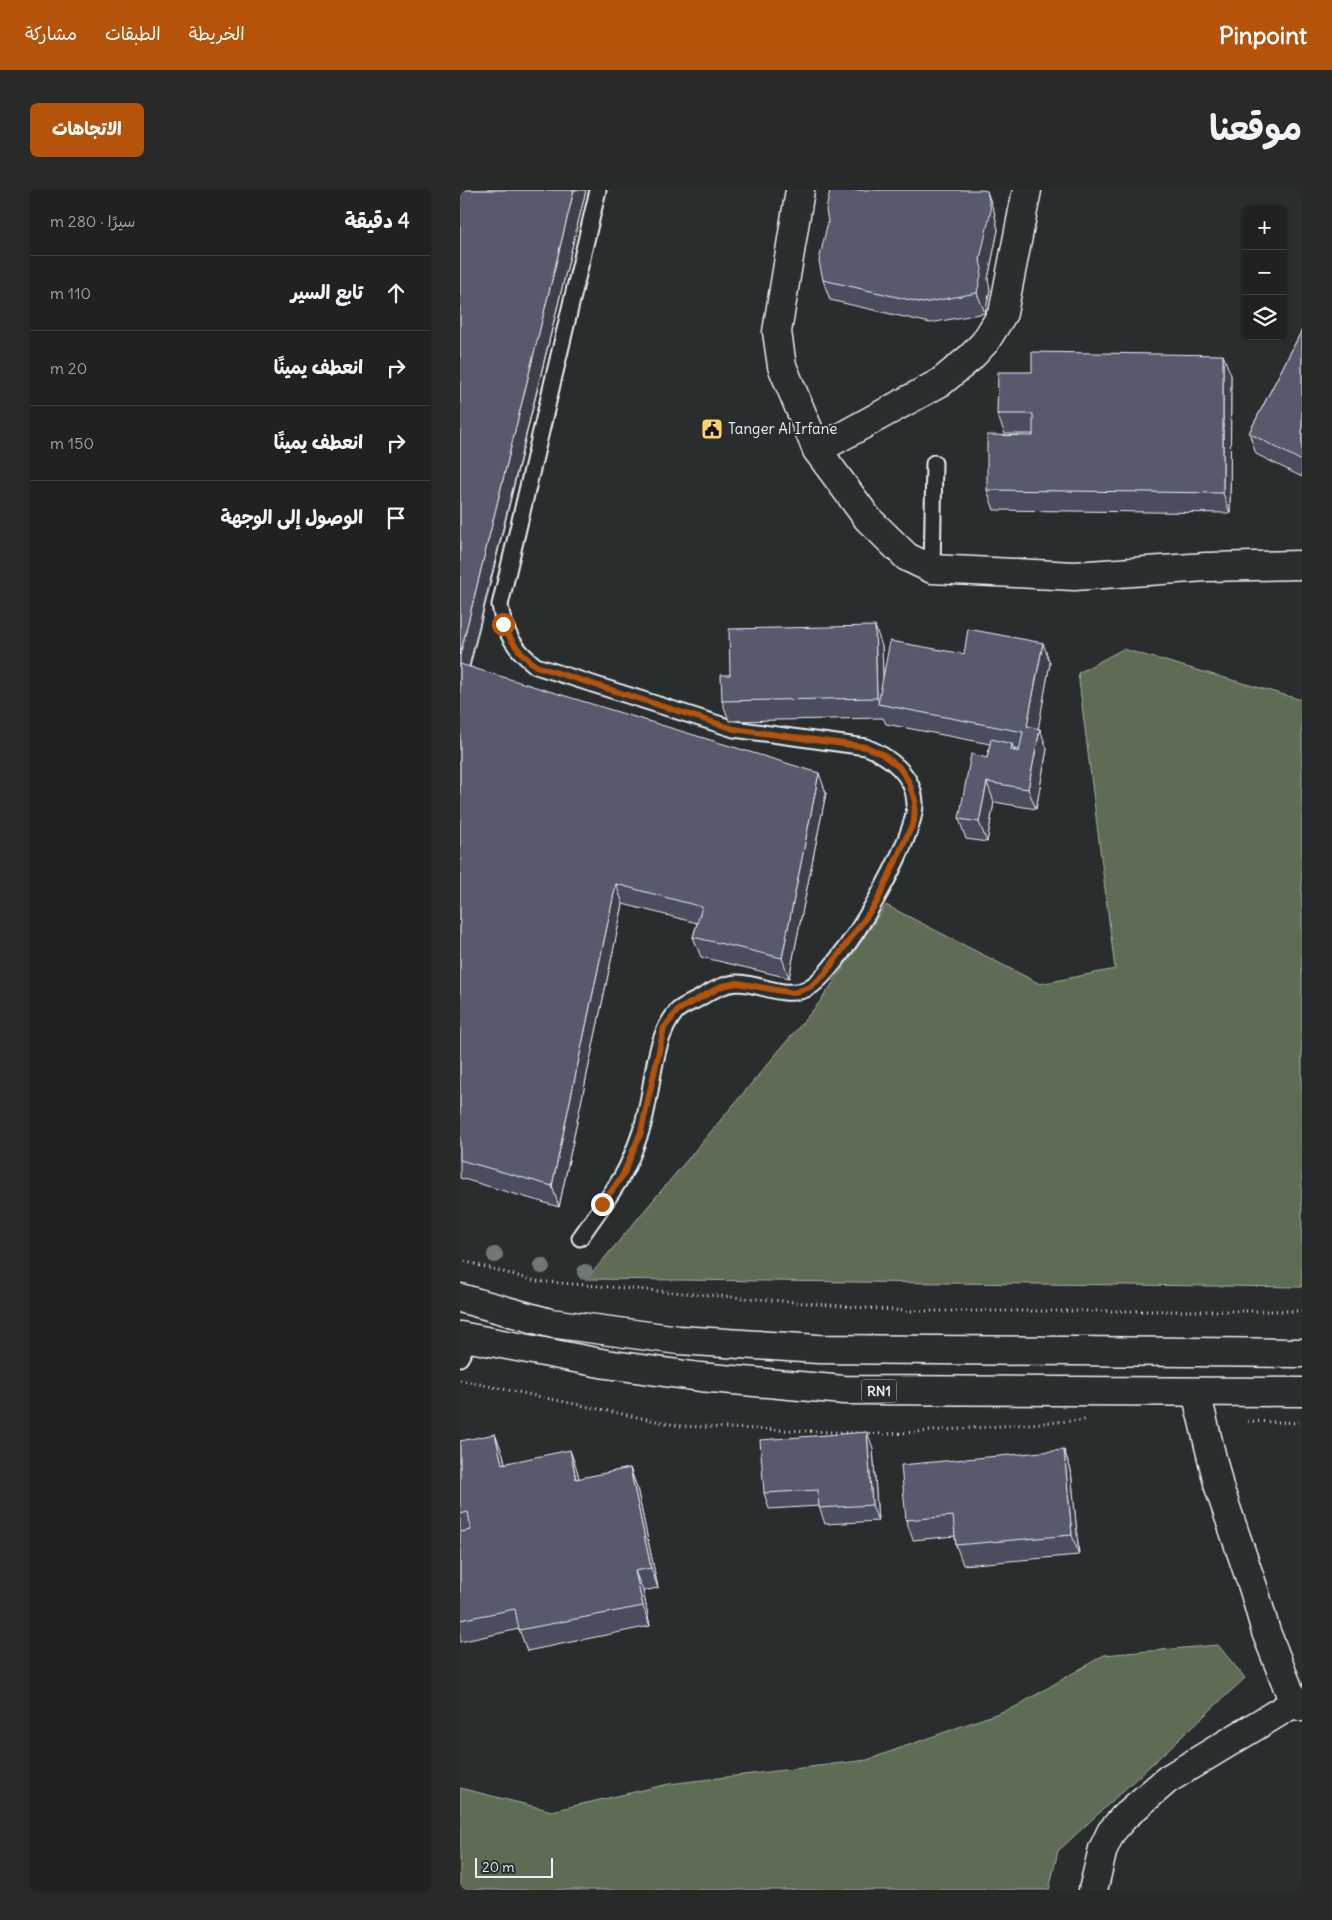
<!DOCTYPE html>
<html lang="ar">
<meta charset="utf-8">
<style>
body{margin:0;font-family:Delius,"Playpen Sans Arabic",sans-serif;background:#282a2a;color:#f1f3f6;direction:rtl}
.controls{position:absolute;right:15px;top:15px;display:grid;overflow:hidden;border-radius:8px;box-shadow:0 1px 4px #0004}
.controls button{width:45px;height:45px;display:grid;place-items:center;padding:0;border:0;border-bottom:1px solid #3d3f40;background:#202222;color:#f1f3f6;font:25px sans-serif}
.scale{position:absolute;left:15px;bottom:12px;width:78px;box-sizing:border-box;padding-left:5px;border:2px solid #e8f1f8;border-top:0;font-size:14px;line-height:18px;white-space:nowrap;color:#e8f1f8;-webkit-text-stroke:4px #2a2d2e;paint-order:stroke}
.stop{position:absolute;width:15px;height:15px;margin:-11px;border:4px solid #b45309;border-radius:50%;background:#fff}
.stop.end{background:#b45309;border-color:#fff;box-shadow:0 1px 5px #0008}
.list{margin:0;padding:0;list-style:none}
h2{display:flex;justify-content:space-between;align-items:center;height:65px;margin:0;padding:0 20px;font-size:21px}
h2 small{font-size:16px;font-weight:400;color:#a2a4a5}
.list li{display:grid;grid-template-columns:32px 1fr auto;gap:15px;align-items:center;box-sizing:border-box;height:75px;padding:0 20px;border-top:1px solid #3d3f40}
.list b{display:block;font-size:19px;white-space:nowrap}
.list em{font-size:16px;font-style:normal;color:#a2a4a5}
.icon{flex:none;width:28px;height:28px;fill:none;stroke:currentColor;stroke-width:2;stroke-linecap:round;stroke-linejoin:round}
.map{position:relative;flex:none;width:842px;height:1700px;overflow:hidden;direction:ltr;border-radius:8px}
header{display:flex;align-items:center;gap:30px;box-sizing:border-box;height:70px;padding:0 25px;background:#b45309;color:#fff}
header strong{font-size:24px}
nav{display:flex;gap:28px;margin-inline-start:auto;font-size:18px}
.intro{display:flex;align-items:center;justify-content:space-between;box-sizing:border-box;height:120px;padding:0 30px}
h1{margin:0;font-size:35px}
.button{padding:12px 22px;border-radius:8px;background:#b45309;color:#fff;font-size:18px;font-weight:700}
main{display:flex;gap:30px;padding:0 30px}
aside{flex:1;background:#202222;border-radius:8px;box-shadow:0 1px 4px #0004}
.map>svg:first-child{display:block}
</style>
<header>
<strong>Pinpoint</strong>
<nav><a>الخريطة</a><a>الطبقات</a><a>مشاركة</a></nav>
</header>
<div class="intro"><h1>موقعنا</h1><a class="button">الاتجاهات</a></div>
<main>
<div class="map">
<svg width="842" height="1700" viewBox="0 0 842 1700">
<rect width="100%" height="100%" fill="#2a2d2e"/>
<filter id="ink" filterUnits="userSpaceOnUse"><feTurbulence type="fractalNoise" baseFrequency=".02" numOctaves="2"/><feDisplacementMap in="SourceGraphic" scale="10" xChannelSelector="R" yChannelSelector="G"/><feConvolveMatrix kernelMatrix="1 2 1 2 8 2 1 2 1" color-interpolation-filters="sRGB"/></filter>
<g filter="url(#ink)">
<g fill="#5e6c54" stroke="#a3aea6">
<path d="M 663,459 L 842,510 L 842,1097 L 127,1089 L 359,813 L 426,715 L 580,794 L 655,779 L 618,483 Z"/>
<path d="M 758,1455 L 785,1488 L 598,1661 L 589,1700 L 0,1700 L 0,1598 L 92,1621 L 209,1594 L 407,1570 L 555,1517 L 644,1465 Z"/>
</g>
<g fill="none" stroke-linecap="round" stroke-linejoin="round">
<g stroke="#e8f1f8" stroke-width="19">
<g id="service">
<path d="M 472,379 L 474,273"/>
<path d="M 120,1048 C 134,1027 150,1007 162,986 C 170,973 175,958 180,944 C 194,906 190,853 216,822 C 221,816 231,813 238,809 C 250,802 262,794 277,793 C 301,793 327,811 350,797 C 382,777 456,651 455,613 C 454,585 429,566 406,557 L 274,539 L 76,476 C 54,459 44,442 40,415 L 138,0"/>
<path d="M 0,1168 L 11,1148"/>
</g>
</g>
<g stroke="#e8f1f8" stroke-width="31">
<g id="minor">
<path d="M 340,0 L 317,142 L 322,176 L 357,260 L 408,329 L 447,367 L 472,379 L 614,386 L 746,377 L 842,375"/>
<path d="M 357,260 L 481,192 L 510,168 L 525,152 L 543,123 L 567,0"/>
<path d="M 736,1202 L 759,1297 L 794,1400 L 806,1442 L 834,1513 L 842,1517"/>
<path d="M 633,1700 L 643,1659 L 651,1642 L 665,1626 L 708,1589 L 834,1513"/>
</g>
</g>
<g stroke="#e8f1f8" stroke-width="31">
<g id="trunk">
<path d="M 0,1108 L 90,1133 L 219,1150 L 358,1159 L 842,1163"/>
<path d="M 0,1146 L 146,1174 L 240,1187 L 384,1200 L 842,1202"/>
</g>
</g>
<g stroke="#e8f1f8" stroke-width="3" stroke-dasharray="1 4" stroke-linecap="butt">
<path d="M 0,1070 L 76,1091 L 444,1121 L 842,1121"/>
<path d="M 0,1190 L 220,1236 L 398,1243"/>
<path d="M 788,1231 L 842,1233"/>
<path d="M 404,1243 L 428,1244 L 625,1230"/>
</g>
<use href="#service" stroke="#2a2d2e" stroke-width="15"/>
<use href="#minor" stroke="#2a2d2e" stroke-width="28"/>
<use href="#trunk" stroke="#2a2d2e" stroke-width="28"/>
</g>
<g fill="#707874">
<circle cx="35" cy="1065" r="8"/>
<circle cx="82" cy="1076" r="8"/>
<circle cx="125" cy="1082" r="8"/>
</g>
<g fill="#4a4d5d" stroke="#e8f1f8" fill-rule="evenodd">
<path d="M 0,0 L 126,0 L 10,477 L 366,603 L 329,788 L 241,767 L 233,747 L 237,733 L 163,714 L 99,1017 L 0,988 Z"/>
<path d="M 534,21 L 538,40 L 528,89 L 530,100 L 525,123 L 470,133 L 370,110 L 363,90 L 368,31 Z"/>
<path d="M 842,140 L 842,287 L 796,264 L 789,243 Z"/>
<path d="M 771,185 L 770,323 L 534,320 L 527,300 L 573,246 L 573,244 L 545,244 L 537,224 Z"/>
<path d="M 422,456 L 423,488 L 504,464 L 590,473 L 578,538 L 587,559 L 576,619 L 534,612 L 527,652 L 506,649 L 499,629 L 527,568 L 530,554 L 426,534 L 423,528 L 269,531 L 262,511 L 270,485 ZM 554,559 L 560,560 L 559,562 L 555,561 Z"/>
<path d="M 0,1251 L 43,1264 L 45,1273 L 117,1280 L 119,1289 L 170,1278 L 177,1298 L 198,1398 L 183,1401 L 190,1436 L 67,1461 L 59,1439 L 0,1452 Z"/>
<path d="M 413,1258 L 418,1331 L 365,1334 L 359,1316 L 309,1319 L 304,1303 Z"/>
<path d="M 604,1260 L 611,1280 L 619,1365 L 503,1375 L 496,1355 L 495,1346 L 453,1350 L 446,1330 Z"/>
</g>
<g fill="#3c3f4c" stroke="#e8f1f8">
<path d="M 114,0 L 126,0 L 5,493 L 0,478 L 0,465 Z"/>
<path d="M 527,1 L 534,21 L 538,40 L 528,89 L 530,100 L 525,123 L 517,103 Z"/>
<path d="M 763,165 L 771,185 L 770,323 L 763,303 Z"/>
<path d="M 415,436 L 422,456 L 424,515 L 420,514 L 417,508 Z"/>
<path d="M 583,453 L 590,473 L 575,557 L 567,536 Z"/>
<path d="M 580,539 L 587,559 L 576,619 L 568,599 Z"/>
<path d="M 552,554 L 559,574 L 551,560 Z"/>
<path d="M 359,583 L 366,603 L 329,788 L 322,768 Z"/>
<path d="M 527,592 L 534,612 L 527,652 L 519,632 Z"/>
<path d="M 156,694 L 163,714 L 99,1017 L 92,996 Z"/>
<path d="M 407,1242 L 413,1258 L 418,1331 L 412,1315 Z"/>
<path d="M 35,1244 L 43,1264 L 49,1294 L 42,1274 Z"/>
<path d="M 110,1260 L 117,1280 L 124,1309 L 116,1289 Z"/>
<path d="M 604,1260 L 611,1280 L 619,1365 L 612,1345 Z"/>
<path d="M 170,1278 L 177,1298 L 198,1398 L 191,1378 Z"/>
<path d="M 175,1381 L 183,1401 L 190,1436 L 183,1416 Z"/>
</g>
<g fill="#565a6c" stroke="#e8f1f8">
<path d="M 0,0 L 114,0 L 0,465 Z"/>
<path d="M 370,0 L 523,0 L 527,1 L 531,20 L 520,69 L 522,80 L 517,103 L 463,113 L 363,90 L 359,71 L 368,31 L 366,20 Z"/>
<path d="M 842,140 L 842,271 L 789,243 Z"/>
<path d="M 572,162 L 763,165 L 763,303 L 527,300 L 527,245 L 573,246 L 573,224 L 537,224 L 538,182 L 572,182 Z"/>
<path d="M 415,436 L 417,508 L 262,511 L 261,485 L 270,485 L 269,439 Z"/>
<path d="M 508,439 L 583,453 L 567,536 L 580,539 L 568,599 L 527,592 L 519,632 L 499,629 L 511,564 L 527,568 L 531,549 L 552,554 L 551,560 L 559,562 L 563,542 L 418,514 L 430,451 L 504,464 Z"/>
<path d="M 0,474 L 359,583 L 322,768 L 233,747 L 242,717 L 156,694 L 92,996 L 0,970 Z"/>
<path d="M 407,1242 L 412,1315 L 359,1318 L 358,1300 L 304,1303 L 300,1250 Z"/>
<path d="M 35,1244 L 42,1274 L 110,1260 L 116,1289 L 170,1278 L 191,1378 L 175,1381 L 183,1416 L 59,1440 L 55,1419 L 0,1430 L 0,1342 L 11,1340 L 8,1322 L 0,1324 L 0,1251 Z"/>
<path d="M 604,1260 L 612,1345 L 496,1355 L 493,1326 L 446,1330 L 441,1275 Z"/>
</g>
</g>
<g fill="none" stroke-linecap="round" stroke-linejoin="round" filter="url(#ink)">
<path stroke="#b45309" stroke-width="6" d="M 43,434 C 51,452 60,464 76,476 L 274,539 L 406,557 L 422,564 L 439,577 L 449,592 L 455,611 L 454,631 L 417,712 L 364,785 L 350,797 L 333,803 L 277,793 L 262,796 L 218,820 L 204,838 L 181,942 L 163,985 L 142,1014"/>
</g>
<defs>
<g id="civic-square" transform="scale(1.125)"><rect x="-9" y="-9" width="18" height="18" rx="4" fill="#ffd166" stroke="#2a2d2e"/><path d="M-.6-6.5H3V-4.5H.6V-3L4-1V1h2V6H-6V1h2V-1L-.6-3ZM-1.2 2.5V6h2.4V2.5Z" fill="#111"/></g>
</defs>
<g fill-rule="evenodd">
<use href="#civic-square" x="252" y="239"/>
</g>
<g text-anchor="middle" stroke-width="4" stroke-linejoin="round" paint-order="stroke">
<rect fill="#2a2d2e" stroke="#afb6bb" stroke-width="1" x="401.5" y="1189.5" width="35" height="23" rx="4"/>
<g font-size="14" font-weight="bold" fill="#e8f1f8">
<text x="419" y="1206">RN1</text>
</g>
<g font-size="15" fill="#e8f1f8" stroke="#2a2d2e" text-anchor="start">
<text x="268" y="244">Tanger Al Irfane</text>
</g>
</g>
</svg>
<div class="controls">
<button>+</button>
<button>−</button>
<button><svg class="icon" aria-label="layers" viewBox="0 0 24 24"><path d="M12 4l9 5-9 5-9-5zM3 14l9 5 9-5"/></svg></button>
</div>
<div class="scale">20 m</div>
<div class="stop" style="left:43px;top:434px"></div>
<div class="stop end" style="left:142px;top:1014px"></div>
</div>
<aside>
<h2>4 دقيقة<small>سيرًا · 280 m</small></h2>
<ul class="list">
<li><svg class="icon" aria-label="ahead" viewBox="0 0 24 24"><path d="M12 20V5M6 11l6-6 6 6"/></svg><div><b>تابع السير</b></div><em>110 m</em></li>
<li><svg class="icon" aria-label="right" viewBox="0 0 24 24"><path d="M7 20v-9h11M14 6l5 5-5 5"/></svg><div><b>انعطف يمينًا</b></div><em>20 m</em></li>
<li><svg class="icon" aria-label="right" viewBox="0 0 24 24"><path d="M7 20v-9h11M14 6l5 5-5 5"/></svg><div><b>انعطف يمينًا</b></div><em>150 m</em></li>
<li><svg class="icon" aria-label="arrive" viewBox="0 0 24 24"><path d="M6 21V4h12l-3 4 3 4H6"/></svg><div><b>الوصول إلى الوجهة</b></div></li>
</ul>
</aside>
</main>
